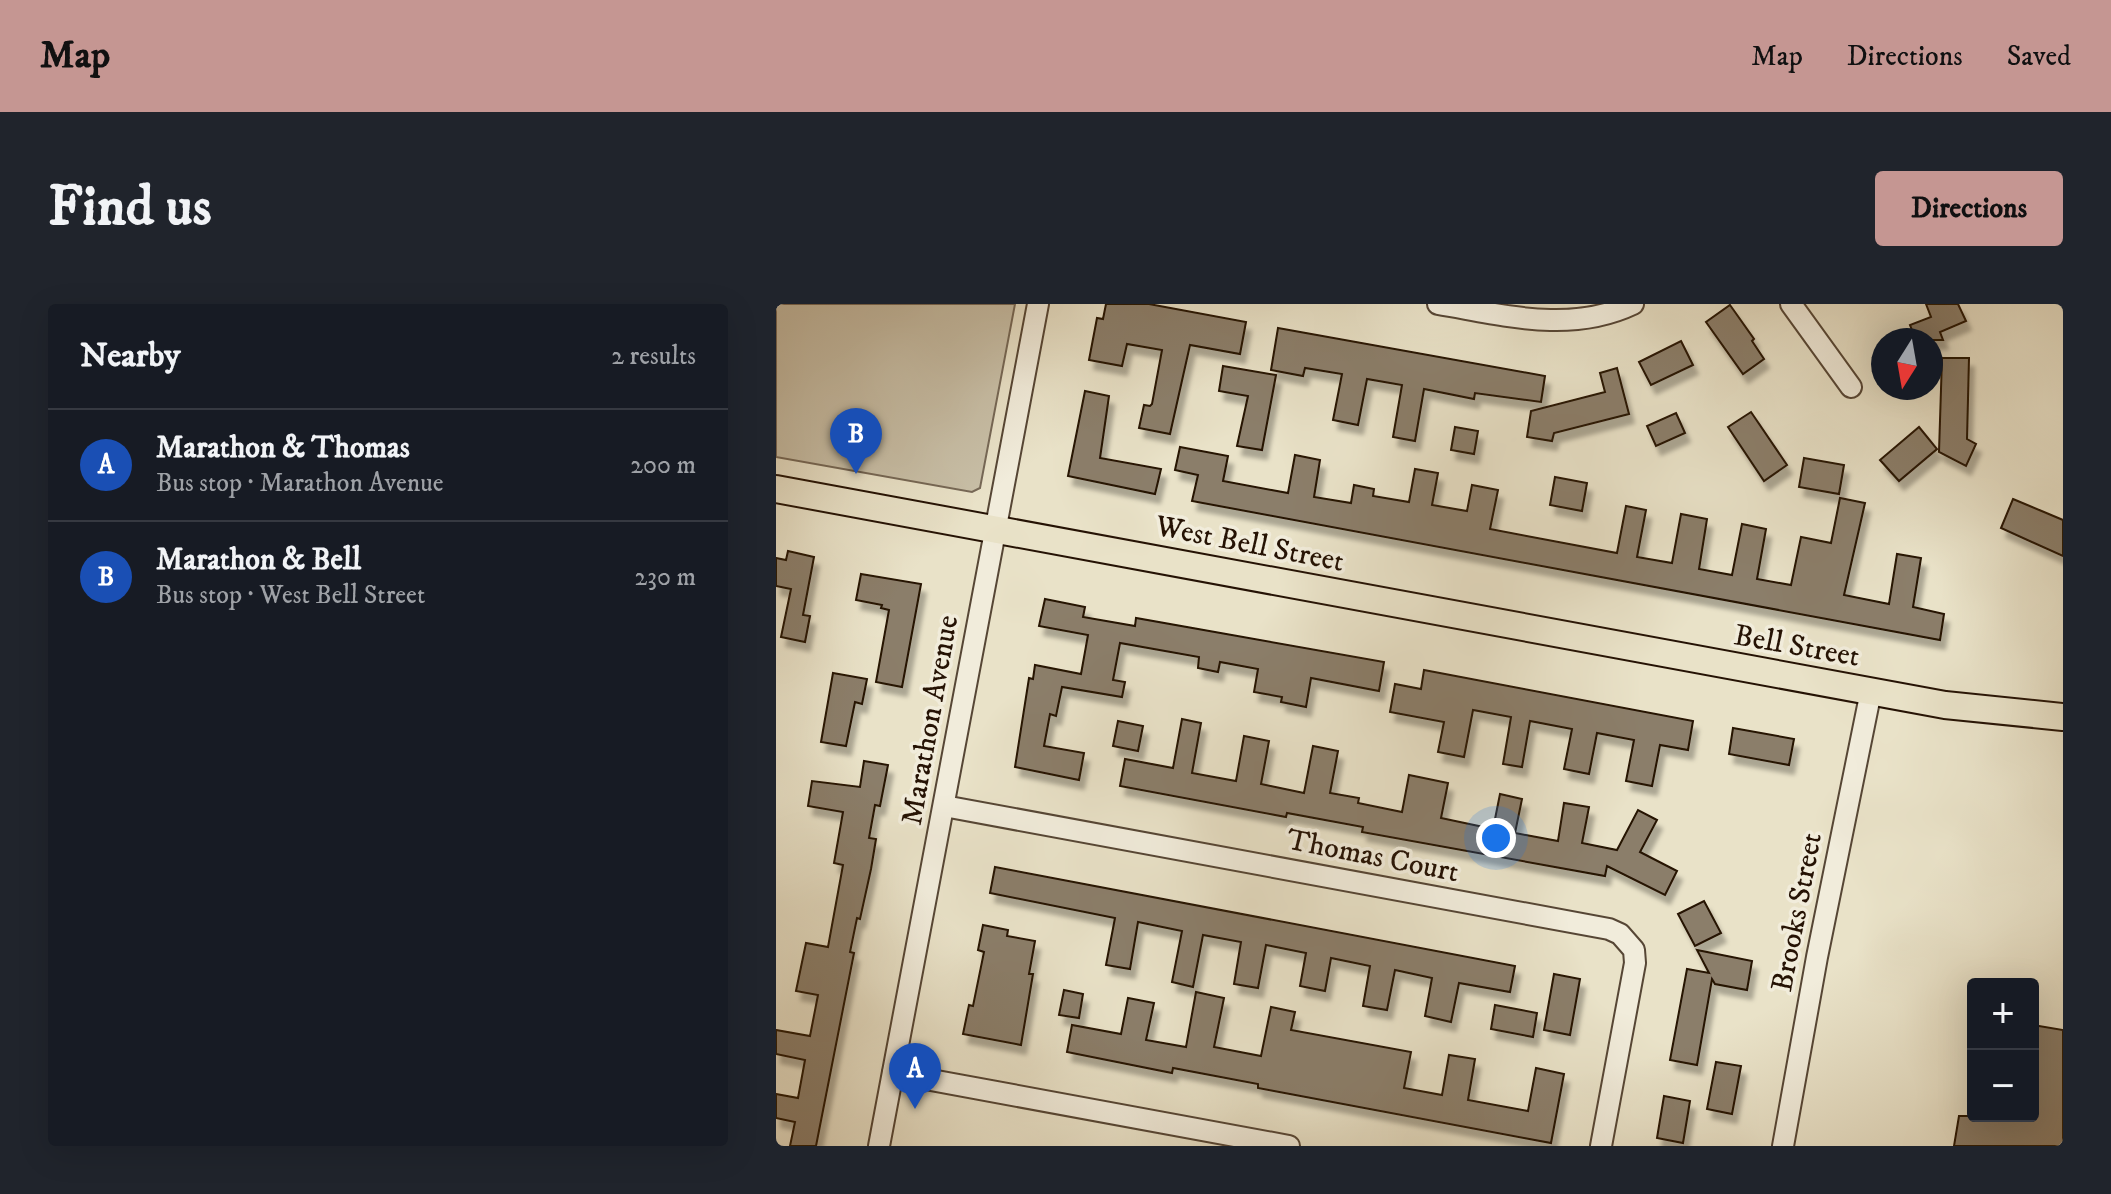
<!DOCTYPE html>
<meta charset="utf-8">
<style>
body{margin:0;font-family:"IM FELL DW Pica",serif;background:#20242c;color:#f1f3f6}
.controls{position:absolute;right:24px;bottom:24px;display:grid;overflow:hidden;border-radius:8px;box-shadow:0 8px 32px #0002}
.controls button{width:72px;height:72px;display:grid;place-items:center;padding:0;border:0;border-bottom:2px solid #363941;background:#171b24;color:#f1f3f6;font:40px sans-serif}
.compass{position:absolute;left:1095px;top:24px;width:72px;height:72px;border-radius:50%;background:#171b24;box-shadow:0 8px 32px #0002;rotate:191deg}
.you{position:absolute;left:720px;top:534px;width:28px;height:28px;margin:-20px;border:6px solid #fff;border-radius:50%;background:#1a73e8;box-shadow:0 0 0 12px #1a73e833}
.badge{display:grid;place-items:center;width:52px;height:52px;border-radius:50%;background:#c59692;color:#fff;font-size:26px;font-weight:700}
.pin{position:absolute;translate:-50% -66px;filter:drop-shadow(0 2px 4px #0008)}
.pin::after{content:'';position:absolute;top:42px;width:28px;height:24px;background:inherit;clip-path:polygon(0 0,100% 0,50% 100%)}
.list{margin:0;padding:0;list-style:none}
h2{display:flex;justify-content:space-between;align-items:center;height:104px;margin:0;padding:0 32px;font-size:34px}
h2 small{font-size:26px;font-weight:400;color:#9ea1a6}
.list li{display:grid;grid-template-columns:52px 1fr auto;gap:24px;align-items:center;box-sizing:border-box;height:112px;padding:0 32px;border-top:2px solid #363941}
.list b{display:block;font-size:30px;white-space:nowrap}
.list p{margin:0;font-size:26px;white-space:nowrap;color:#9ea1a6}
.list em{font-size:26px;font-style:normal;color:#9ea1a6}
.map{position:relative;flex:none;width:1287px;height:842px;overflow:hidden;border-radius:8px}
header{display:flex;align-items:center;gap:48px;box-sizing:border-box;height:112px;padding:0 40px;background:#c59692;color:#111}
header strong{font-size:38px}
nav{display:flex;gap:44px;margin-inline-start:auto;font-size:28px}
.intro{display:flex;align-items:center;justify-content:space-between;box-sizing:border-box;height:192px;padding:0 48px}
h1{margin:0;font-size:56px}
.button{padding:20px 36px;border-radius:8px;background:#c59692;color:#111;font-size:28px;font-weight:700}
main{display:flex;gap:48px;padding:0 48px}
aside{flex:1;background:#171b24;border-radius:8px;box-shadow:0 8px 32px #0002}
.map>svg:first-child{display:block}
</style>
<header>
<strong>Map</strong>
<nav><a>Map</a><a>Directions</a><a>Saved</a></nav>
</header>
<div class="intro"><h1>Find us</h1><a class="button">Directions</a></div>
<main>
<aside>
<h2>Nearby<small>2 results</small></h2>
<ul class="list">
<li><span class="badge" style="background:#1a4fb4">A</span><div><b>Marathon &amp; Thomas</b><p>Bus stop · Marathon Avenue</p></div><em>200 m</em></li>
<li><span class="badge" style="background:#1a4fb4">B</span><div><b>Marathon &amp; Bell</b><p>Bus stop · West Bell Street</p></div><em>230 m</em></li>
</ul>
</aside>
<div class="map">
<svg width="1287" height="842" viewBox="0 0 1287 842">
<defs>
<filter id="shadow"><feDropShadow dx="5" dy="9" stdDeviation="2" flood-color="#0004"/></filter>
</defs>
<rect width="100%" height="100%" fill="#e9e2c8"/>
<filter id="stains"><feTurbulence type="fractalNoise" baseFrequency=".0025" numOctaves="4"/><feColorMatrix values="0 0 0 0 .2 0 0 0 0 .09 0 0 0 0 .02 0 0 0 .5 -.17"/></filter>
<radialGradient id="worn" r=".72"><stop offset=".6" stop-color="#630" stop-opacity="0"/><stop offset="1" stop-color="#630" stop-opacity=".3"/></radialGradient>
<path fill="#c8bfa7" stroke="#766856" stroke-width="2" d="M 0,0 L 239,0 L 204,184 L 196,188 L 0,153 Z"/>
<g fill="#8b7e6a" stroke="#251204" stroke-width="2" filter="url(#shadow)">
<path d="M 330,0 L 373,0 L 470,18 L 464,50 L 414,41 L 394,130 L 363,124 L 368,101 L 374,102 L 376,100 L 386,46 L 351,40 L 346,62 L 313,56 L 321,14 L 327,15 Z"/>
<path d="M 1150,0 L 1182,0 L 1190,17 L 1164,28 L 1167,36 L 1140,36 L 1134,21 L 1155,13 Z"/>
<path d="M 954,1 L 978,35 L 976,37 L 988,55 L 967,70 L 930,18 Z"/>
<path d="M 502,24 L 769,72 L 765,98 L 699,89 L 698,95 L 648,85 L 639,137 L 617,133 L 626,81 L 591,75 L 582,121 L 557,116 L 566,70 L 529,64 L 527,72 L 495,66 Z"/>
<path d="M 905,37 L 917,61 L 875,81 L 863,58 Z"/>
<path d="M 1166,54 L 1193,54 L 1191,135 L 1200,140 L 1190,162 L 1163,148 Z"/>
<path d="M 447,62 L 500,71 L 486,146 L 461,142 L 472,92 L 443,87 Z"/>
<path d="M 841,64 L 853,110 L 778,129 L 776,137 L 751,133 L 755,107 L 829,88 L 824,69 Z"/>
<path d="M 309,87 L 333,92 L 324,154 L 385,165 L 379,190 L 292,172 Z"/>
<path d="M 975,108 L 1011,161 L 988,177 L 952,123 Z"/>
<path d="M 900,109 L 909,129 L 880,142 L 871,122 Z"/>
<path d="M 679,123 L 702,127 L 698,150 L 675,146 Z"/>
<path d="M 1143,123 L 1161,145 L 1123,177 L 1104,156 Z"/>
<path d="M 404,143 L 452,152 L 447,177 L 512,189 L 519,151 L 544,156 L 538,193 L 575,199 L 578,181 L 598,185 L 597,192 L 633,198 L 639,165 L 662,169 L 656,201 L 691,207 L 696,181 L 722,186 L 714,225 L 841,249 L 850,202 L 870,206 L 861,253 L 896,259 L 905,210 L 931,215 L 923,265 L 956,271 L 966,220 L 990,225 L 981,275 L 1015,281 L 1025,233 L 1055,239 L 1064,194 L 1089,199 L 1068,291 L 1113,300 L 1121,250 L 1145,254 L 1137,303 L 1168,310 L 1164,336 L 416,197 L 422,171 L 399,166 Z"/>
<path d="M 1028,154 L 1068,161 L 1063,190 L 1023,183 Z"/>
<path d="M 779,173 L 811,179 L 806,207 L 774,201 Z"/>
<path d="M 1237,195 L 1287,216 L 1287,252 L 1225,224 Z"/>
<path d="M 12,247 L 38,253 L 27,311 L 34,312 L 29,338 L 5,333 L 15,285 L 0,282 L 0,254 L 10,256 Z"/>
<path d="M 85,270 L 145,280 L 126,383 L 100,378 L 113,306 L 105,304 L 106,301 L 80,296 Z"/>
<path d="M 269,295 L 309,303 L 307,313 L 359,322 L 360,314 L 608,358 L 603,387 L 535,374 L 530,403 L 505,398 L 506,393 L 478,388 L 482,365 L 444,358 L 442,368 L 422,364 L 423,353 L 344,339 L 337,376 L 349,378 L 346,393 L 286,383 L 280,412 L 274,410 L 268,442 L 308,449 L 303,476 L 239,463 L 253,374 L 257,375 L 259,361 L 305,370 L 312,331 L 263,322 Z"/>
<path d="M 648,366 L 917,417 L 912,446 L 884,441 L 876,482 L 850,477 L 858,436 L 821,429 L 813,470 L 788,465 L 796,425 L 754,417 L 746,463 L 727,460 L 735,413 L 697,406 L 688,453 L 662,448 L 668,418 L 614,408 L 619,380 L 645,385 Z"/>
<path d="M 57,369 L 91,375 L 86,400 L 79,398 L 70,442 L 45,438 Z"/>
<path d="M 406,415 L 425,419 L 416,469 L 460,477 L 468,432 L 493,437 L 485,480 L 528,489 L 537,442 L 562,447 L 554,489 L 583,494 L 582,499 L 626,508 L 633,471 L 672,479 L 665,514 L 717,525 L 724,490 L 746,495 L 739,529 L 782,537 L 788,499 L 813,503 L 806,539 L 841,546 L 862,506 L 881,516 L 864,548 L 901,567 L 889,591 L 831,562 L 829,572 L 586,528 L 587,523 L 511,509 L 510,513 L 344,482 L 349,455 L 397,464 Z"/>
<path d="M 342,417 L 367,422 L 362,447 L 337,442 Z"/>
<path d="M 957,424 L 1018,435 L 1013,461 L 953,450 Z"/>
<path d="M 88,457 L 112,461 L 104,502 L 99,501 L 93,534 L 100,535 L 95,565 L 84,615 L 81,614 L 74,648 L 78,649 L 40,842 L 14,842 L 19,818 L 0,814 L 0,790 L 22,794 L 29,756 L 0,750 L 0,726 L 34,732 L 42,691 L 20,687 L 30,639 L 52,643 L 67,561 L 58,559 L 67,508 L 32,502 L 36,477 L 84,483 Z"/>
<path d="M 219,563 L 739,662 L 734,688 L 683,679 L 675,718 L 649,712 L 656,674 L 619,666 L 611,706 L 587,702 L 594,662 L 555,654 L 549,687 L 524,682 L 530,649 L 490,641 L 482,684 L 458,680 L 465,638 L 427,631 L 417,683 L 396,678 L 406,627 L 362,618 L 354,665 L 330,661 L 339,614 L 214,589 Z"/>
<path d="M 928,597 L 945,629 L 919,642 L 902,610 Z"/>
<path d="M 207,621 L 232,626 L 231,632 L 259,637 L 253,670 L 257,670 L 245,741 L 187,730 L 193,701 L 197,702 L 208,648 L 202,646 Z"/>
<path d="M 921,646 L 976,657 L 971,686 L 939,680 L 936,675 L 921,761 L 894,756 L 911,665 L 933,669 Z"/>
<path d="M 778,670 L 804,675 L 794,731 L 768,726 Z"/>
<path d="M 288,686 L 307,690 L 303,714 L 283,711 Z"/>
<path d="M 420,688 L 448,694 L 438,743 L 485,752 L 495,703 L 519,708 L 515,726 L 635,748 L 628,784 L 666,791 L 673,751 L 699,755 L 692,796 L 752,807 L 760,764 L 788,770 L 775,839 L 482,784 L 482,780 L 397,764 L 396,769 L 291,748 L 296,721 L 345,730 L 352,694 L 378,699 L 370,736 L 410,743 Z"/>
<path d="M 719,701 L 761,709 L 757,733 L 715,725 Z"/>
<path d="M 1257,721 L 1287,726 L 1287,842 L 1178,842 L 1183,812 L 1257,812 Z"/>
<path d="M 940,758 L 965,762 L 956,810 L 931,805 Z"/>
<path d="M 888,792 L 914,797 L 907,839 L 881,834 Z"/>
</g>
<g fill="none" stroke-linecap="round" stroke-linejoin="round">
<g stroke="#564635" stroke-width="24">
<g id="minor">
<path d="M 662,0 C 728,11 794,30 857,0"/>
<path d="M 1015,0 L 1075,83"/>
<path d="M 168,502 L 833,625 L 844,630 L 858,646 L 859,659 L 825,842"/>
<path d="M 117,769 L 513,842"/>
<path d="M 103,842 L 262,0"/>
<path d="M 1007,842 L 1041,653 L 1095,387"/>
</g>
</g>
<g stroke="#251204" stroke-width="30">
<path id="major" d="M 0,185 L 1169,401 L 1287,413"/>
</g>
<use href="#minor" stroke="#f1ecdb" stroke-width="20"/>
<use href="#major" stroke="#e9e2c8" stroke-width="26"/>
</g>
<g text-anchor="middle" stroke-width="7" stroke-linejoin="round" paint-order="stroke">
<g font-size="30" fill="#251204" stroke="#f1ecdb">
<text transform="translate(474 239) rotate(11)" y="10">West Bell Street</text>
<text transform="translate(1021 341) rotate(10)" y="10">Bell Street</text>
<text transform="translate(153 416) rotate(-80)" y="10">Marathon Avenue</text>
<text transform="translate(597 551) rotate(11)" y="10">Thomas Court</text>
<text transform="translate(1020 608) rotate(-79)" y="10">Brooks Street</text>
</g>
</g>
<rect width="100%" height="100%" filter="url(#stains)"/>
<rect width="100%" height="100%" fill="url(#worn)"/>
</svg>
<div class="controls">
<button>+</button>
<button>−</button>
</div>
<svg class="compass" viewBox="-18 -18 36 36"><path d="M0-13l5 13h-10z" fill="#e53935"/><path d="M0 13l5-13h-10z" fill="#9ea1a6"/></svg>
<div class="you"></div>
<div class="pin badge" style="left:139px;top:805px;background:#1a4fb4">A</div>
<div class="pin badge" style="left:80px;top:170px;background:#1a4fb4">B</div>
</div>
</main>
